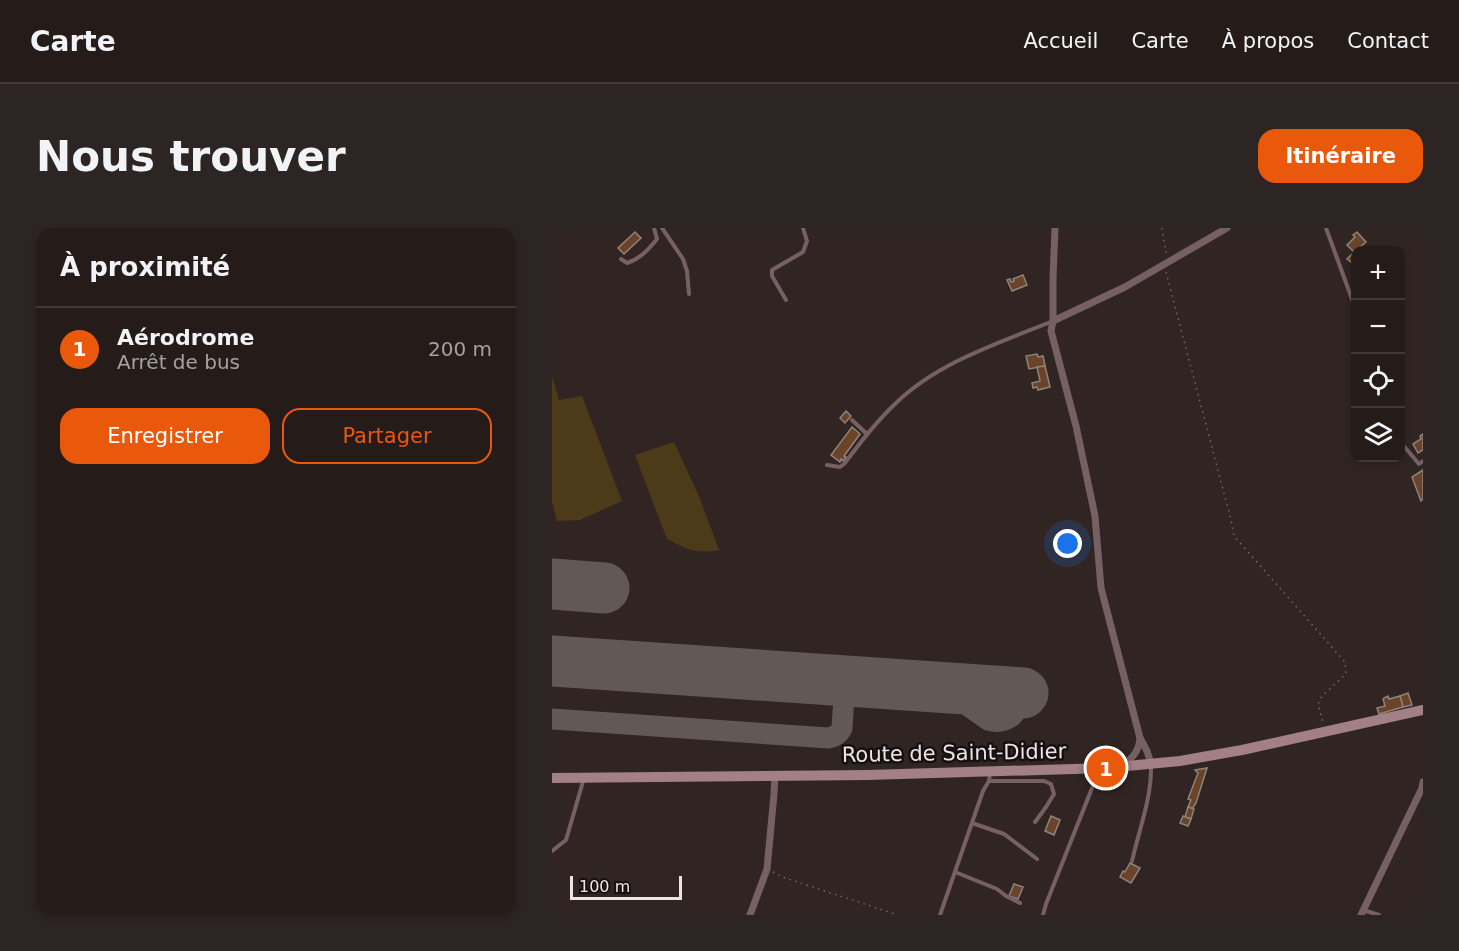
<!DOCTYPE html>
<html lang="fr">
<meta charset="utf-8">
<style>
body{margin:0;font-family:"DejaVu Sans",sans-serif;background:#2d2523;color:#f1f3f6}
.controls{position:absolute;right:18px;top:18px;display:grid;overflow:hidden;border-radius:12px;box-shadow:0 3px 9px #0003}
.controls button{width:54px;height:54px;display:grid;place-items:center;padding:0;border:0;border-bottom:2px solid #423a39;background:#251c1a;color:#f1f3f6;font:30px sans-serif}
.scale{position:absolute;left:18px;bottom:15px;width:112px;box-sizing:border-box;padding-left:6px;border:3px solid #ede5e4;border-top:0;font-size:16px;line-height:21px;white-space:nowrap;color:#ede5e4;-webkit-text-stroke:4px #15100f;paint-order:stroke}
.you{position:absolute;left:516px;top:316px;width:21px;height:21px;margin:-15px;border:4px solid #fff;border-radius:50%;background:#1a73e8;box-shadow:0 0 0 9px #1a73e833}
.badge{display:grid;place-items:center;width:39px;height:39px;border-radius:50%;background:#ea580c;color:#fff;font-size:20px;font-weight:700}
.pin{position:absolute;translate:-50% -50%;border:3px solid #fff;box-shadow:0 2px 6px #0006}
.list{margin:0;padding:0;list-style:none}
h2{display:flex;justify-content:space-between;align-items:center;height:78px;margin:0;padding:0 24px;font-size:26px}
h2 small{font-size:20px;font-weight:400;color:#a3a1a2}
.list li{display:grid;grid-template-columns:39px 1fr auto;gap:18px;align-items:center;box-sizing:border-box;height:84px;padding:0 24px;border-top:2px solid #423a39}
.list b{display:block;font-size:22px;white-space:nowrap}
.list p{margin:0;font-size:20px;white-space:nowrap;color:#a3a1a2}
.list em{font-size:20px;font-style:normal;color:#a3a1a2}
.actions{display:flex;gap:12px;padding:18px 24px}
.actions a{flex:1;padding:14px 0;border:2px solid #ea580c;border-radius:18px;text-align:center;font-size:21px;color:#ea580c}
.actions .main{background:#ea580c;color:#fff}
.icon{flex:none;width:33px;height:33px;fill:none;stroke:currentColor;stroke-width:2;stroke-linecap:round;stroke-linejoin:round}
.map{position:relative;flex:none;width:871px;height:687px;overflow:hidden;border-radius:18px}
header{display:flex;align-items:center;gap:36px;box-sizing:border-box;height:84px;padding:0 30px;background:#251c1a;border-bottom:2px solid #423a39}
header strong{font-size:28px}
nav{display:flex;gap:33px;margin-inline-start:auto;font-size:21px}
.intro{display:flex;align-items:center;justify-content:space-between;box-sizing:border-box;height:144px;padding:0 36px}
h1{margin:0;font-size:42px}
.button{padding:15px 27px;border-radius:18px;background:#ea580c;color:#fff;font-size:21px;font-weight:700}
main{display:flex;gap:36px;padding:0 36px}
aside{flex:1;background:#251c1a;border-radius:18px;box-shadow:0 3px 9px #0003}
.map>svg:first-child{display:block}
</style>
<header>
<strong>Carte</strong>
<nav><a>Accueil</a><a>Carte</a><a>À propos</a><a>Contact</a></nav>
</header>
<div class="intro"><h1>Nous trouver</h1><a class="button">Itinéraire</a></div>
<main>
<aside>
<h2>À proximité<small></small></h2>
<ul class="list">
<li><span class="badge">1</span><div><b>Aérodrome</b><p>Arrêt de bus</p></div><em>200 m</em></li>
</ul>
<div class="actions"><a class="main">Enregistrer</a><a>Partager</a></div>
</aside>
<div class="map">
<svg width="871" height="687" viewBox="0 0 871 687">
<rect width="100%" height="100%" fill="#312523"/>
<g fill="#4d3a19">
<path d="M 0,148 L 7,172 L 30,168 L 70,273 L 28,292 L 5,293 L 0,273 Z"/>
<path d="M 122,214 L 147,268 L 167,322 C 142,326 137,322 115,311 L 83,227 Z"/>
</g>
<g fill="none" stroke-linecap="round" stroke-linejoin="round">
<g stroke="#625856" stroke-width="21">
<path d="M 389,459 L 436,492 C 454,498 473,484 463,465"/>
<path d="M 0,491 L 277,510 C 284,508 287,506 290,500 L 293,454"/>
</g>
<g stroke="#625856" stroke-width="51">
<path d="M 0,356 L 52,360"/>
<path d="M 0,433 L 471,465"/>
</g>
</g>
<g fill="#6b4329" stroke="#8f847c" stroke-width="1.5">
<path d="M 83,4 L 89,10 L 72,26 L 66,20 Z"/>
<path d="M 805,4 L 814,14 L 807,20 L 809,22 L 804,22 L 804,30 L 799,34 L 795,31 L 802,24 L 795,17 L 803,9 L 801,7 Z"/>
<path d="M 471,47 L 475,57 L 460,63 L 455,52 L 458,51 L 459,54 L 462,53 L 461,51 Z"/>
<path d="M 485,126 L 486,129 L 491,128 L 493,138 L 477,141 L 474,128 Z"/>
<path d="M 493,138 L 498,159 L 486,162 L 485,159 L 481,160 L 480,155 L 488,153 L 485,139 Z"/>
<path d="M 294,183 L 299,188 L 293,195 L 288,190 Z"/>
<path d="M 300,199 L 308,206 L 292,228 L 294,229 L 291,233 L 289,231 L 288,234 L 279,227 Z"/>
<path d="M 871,206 L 871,222 L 866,225 L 861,216 L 869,211 L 868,208 Z"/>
<path d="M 871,242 L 871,271 L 869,273 L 860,249 Z"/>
<path d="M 856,465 L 860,477 L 851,479 L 848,468 Z"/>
<path d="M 836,468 L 837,471 L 848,468 L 851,479 L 827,486 L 825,480 L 833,478 L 831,471 L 832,470 Z"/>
<path d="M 655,540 L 644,575 L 640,581 L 636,579 L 639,572 L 636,571 L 646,545 L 643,542 Z"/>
<path d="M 636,579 L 642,581 L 639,591 L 633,589 Z"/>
<path d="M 499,588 L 508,592 L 502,607 L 493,603 Z"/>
<path d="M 631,588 L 639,591 L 636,598 L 628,595 Z"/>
<path d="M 578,635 L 588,640 L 579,655 L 568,649 L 571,643 L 573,644 Z"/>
<path d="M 462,656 L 471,659 L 466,671 L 457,668 Z"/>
</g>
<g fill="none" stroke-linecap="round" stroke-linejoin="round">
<g stroke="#736866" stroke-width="1.5" stroke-dasharray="1.5 4.5" stroke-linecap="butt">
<path d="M 610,0 L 614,25"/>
<path d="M 614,44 L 679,292 L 682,308 L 793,434 L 794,446 L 770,468 L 766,476 L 771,495"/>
<path d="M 221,644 L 230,649 L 346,687"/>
</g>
<g stroke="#776065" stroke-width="4">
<path d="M 110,0 L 131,31 L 135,43 L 137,66"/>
<path d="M 774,0 L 804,82"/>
<path d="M 69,31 L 75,35 C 88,31 97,21 105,11 L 102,0"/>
<path d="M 234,72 L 220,48 L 220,42 L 251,24 L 255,13 L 251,0"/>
<path d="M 300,192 L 315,206"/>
<path d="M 848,209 L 851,217 L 867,236 L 871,233"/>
<path d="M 275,237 L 288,239 L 292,236 C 308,215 324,194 343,176 C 386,134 447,115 501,93"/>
<path d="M 437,553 L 492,553 L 499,556 L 502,566 L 494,579 L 483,594"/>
<path d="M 420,595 L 452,606 L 485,631"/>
<path d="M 0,623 L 14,612 L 32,550"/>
<path d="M 580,633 C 587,602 600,569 599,537"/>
<path d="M 403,644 L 445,661 L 454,668 L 468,675"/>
<path d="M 811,682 L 827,687"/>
<path d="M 388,687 L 431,563 L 437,553 L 438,545"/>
<path d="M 491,687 L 494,676 L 544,550 L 545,541"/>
</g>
<g stroke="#776065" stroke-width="7">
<path d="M 503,0 L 501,50 L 501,93 L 499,103 L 524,198 L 543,288 L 549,360 L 588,510 L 595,523 L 599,536"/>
<path d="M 501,93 L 573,59 L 675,0"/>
<path d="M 572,537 C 581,529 587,523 588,510"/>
<path d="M 198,687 L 215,641 L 222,566 L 223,547"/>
<path d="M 809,687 L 870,560 L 871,554"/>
</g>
<path stroke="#a37f86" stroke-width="10" d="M 0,550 L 315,547 L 554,540 L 628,533 L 690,522 L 871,482"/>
</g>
<g text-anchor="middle" stroke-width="5" stroke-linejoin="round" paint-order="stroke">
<g font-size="21" fill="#ede5e4" stroke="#15100f">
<text transform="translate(402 525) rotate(-1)" y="7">Route de Saint-Didier</text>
</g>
</g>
</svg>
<div class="controls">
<button>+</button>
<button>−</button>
<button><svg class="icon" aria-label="locate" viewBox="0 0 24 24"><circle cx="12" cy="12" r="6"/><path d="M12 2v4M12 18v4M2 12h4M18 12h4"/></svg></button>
<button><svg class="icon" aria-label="layers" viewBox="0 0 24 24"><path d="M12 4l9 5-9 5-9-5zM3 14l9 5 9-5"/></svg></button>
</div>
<div class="scale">100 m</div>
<div class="you"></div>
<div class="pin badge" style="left:554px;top:540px">1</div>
</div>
</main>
